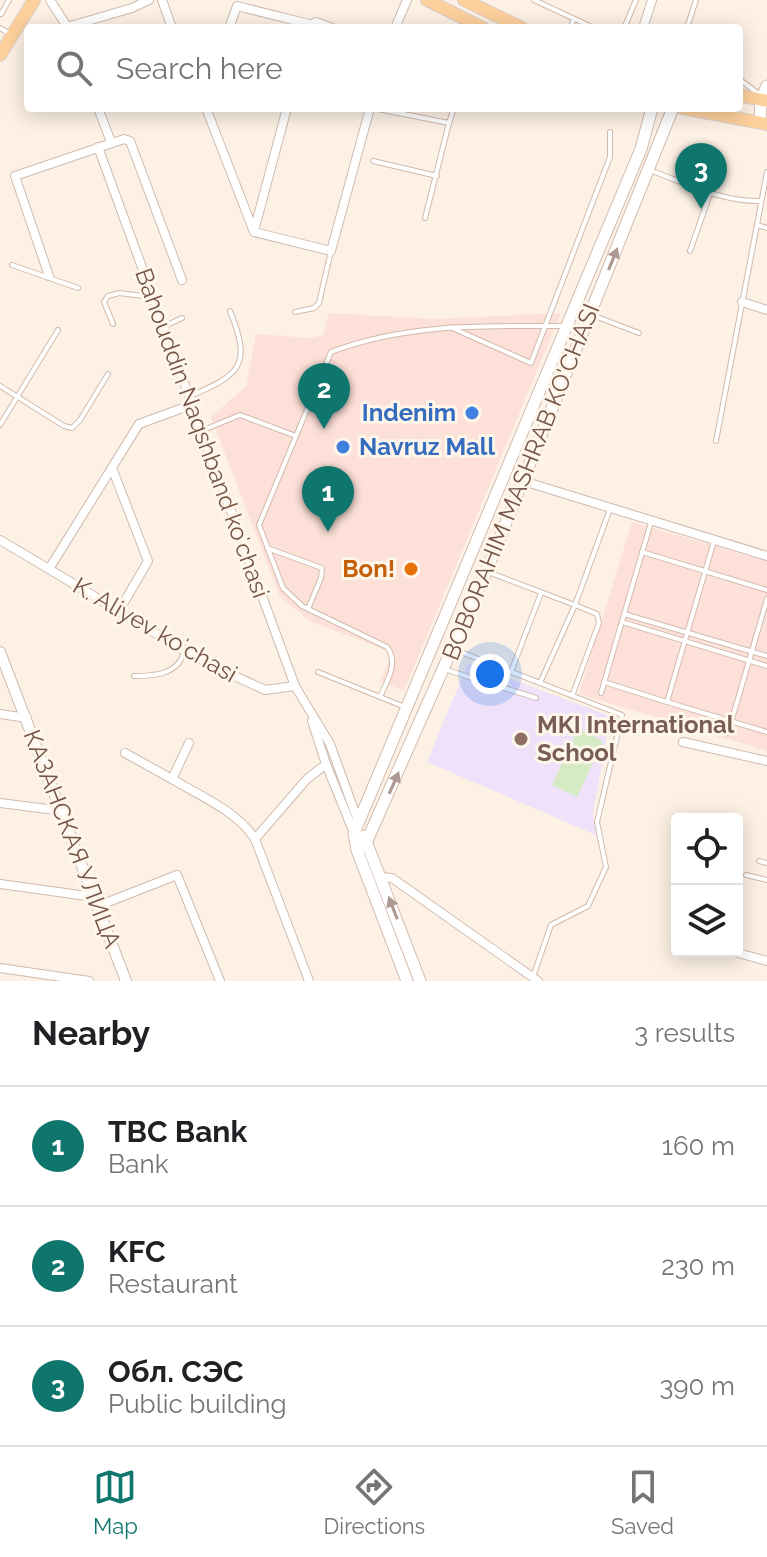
<!DOCTYPE html>
<meta charset="utf-8">
<style>
body{margin:0;font-family:Raleway,sans-serif;background:#f2f2f2;color:#202124}
.controls{position:absolute;right:24px;bottom:24px;display:grid;overflow:hidden;border-radius:8px;box-shadow:0 4px 20px #0003}
.controls button{width:72px;height:72px;display:grid;place-items:center;padding:0;border:0;border-bottom:2px solid #e0e0e0;background:#fff;color:#202124;font:40px sans-serif}
.you{position:absolute;left:490px;top:674px;width:28px;height:28px;margin:-20px;border:6px solid #fff;border-radius:50%;background:#1a73e8;box-shadow:0 0 0 12px #1a73e833}
.badge{display:grid;place-items:center;width:52px;height:52px;border-radius:50%;background:#0f766e;color:#fff;font-size:26px;font-weight:700}
.pin{position:absolute;translate:-50% -66px;filter:drop-shadow(0 2px 4px #0008)}
.pin::after{content:'';position:absolute;top:42px;width:28px;height:24px;background:inherit;clip-path:polygon(0 0,100% 0,50% 100%)}
.list{margin:0;padding:0;list-style:none}
h2{display:flex;justify-content:space-between;align-items:center;height:104px;margin:0;padding:0 32px;font-size:34px}
h2 small{font-size:26px;font-weight:400;color:#757577}
.list li{display:grid;grid-template-columns:52px 1fr auto;gap:24px;align-items:center;box-sizing:border-box;height:120px;padding:0 32px;border-top:2px solid #e0e0e0}
.list b{display:block;font-size:30px;white-space:nowrap}
.list p{margin:0;font-size:26px;white-space:nowrap;color:#757577}
.list em{font-size:26px;font-style:normal;color:#757577}
.icon{flex:none;width:44px;height:44px;fill:none;stroke:currentColor;stroke-width:2;stroke-linecap:round;stroke-linejoin:round}
.map{position:relative;flex:none;width:767px;height:981px;overflow:hidden}
.search{position:absolute;background:#fff;box-shadow:0 4px 20px #0003;left:24px;right:24px;top:24px;height:88px;display:flex;align-items:center;gap:20px;box-sizing:border-box;padding:0 28px;border-radius:8px;color:#757577;font-size:30px}
.sheet{height:464px;background:#fff}
nav{display:flex;justify-content:space-around;align-items:center;box-sizing:border-box;height:112px;border-top:2px solid #e0e0e0;background:#fff;font-size:22px;color:#757577}
nav a{display:grid;justify-items:center;gap:4px}
nav .on{color:#0f766e}
.map>svg:first-child{display:block}
</style>
<div class="map">
<svg width="767" height="981" viewBox="0 0 767 981">
<rect width="100%" height="100%" fill="#fdf1e5"/>
<g fill="#fde0d8">
<path d="M 329,313 L 435,319 L 561,313 L 404,691 L 380,681 L 390,659 L 386,650 L 310,621 L 280,597 L 211,417 L 246,386 L 256,334 L 311,338 L 323,335 Z"/>
<path d="M 632,522 L 767,561 L 767,751 L 579,694 Z"/>
</g>
<path fill="#eee1f9" d="M 468,663 L 610,716 L 593,814 L 596,835 L 427,762 Z"/>
<path fill="#d6ebc3" d="M 578,729 L 603,741 L 577,797 L 552,785 Z"/>
<g fill="none" stroke-linecap="round" stroke-linejoin="round">
<g stroke="#d1baad" stroke-width="6">
<g id="service">
<path d="M 534,0 L 594,28"/>
<path d="M 1,14 L 9,0"/>
<path d="M 625,26 L 636,0"/>
<path d="M 0,28 L 10,34"/>
<path d="M 570,28 L 574,19"/>
<path d="M 687,28 L 696,0"/>
<path d="M 739,79 L 759,94"/>
<path d="M 373,108 L 449,123 L 425,218"/>
<path d="M 449,123 L 454,108"/>
<path d="M 373,161 L 437,176"/>
<path d="M 652,171 C 688,184 722,202 761,201"/>
<path d="M 757,225 L 767,228"/>
<path d="M 690,251 L 710,194"/>
<path d="M 12,265 L 78,288"/>
<path d="M 295,312 L 314,308 L 319,303 L 331,251"/>
<path d="M 592,315 L 639,333"/>
<path d="M 113,324 L 104,302 L 108,296 L 119,293 L 152,297"/>
<path d="M 165,326 L 182,318"/>
<path d="M 450,327 L 531,363 L 610,157 L 610,132"/>
<path d="M 0,386 L 64,426 L 72,428 L 80,420 L 108,374"/>
<path d="M 188,397 C 239,375 253,367 230,311"/>
<path d="M 0,425 L 58,330"/>
<path d="M 201,431 L 240,415 L 296,436"/>
<path d="M 716,441 L 767,172"/>
<path d="M 714,541 L 667,702 L 767,732"/>
<path d="M 267,548 L 322,568 L 321,578 L 308,609"/>
<path d="M 642,552 L 767,590"/>
<path d="M 488,572 L 575,605 L 610,509"/>
<path d="M 624,614 L 767,656"/>
<path d="M 622,622 L 767,666"/>
<path d="M 453,649 L 622,715 L 597,822 L 606,867 L 588,906 L 551,925 L 533,977"/>
<path d="M 447,670 L 536,698"/>
<path d="M 318,672 L 405,707"/>
<path d="M 511,672 L 541,593"/>
<path d="M 134,676 C 153,676 177,675 184,653"/>
<path d="M 604,682 L 667,702"/>
<path d="M 540,683 L 575,605 L 597,614 L 599,623 L 572,696"/>
<path d="M 601,693 L 651,522"/>
<path d="M 380,697 C 387,681 399,663 387,647 L 302,606 L 283,588 L 259,525 L 331,352 C 407,323 485,326 564,326"/>
<path d="M 728,733 L 767,599"/>
<path d="M 759,861 L 767,863"/>
<path d="M 746,875 L 767,880"/>
</g>
</g>
<g stroke="#d1baad" stroke-width="10">
<g id="minor">
<path d="M 50,0 L 68,28"/>
<path d="M 162,0 L 172,28"/>
<path d="M 67,27 L 132,8 L 149,0"/>
<path d="M 308,27 L 316,22 L 332,28"/>
<path d="M 229,28 L 237,6 L 309,24"/>
<path d="M 395,28 L 407,0"/>
<path d="M 643,28 L 652,0"/>
<path d="M 98,108 L 111,142"/>
<path d="M 206,108 L 254,232 L 331,251 L 370,108"/>
<path d="M 98,147 L 295,686 L 330,744 L 358,821"/>
<path d="M 254,231 L 287,108"/>
<path d="M 49,276 L 15,176 L 124,139 L 130,141 L 182,280"/>
<path d="M 742,302 L 767,310"/>
<path d="M 191,405 L 139,424 L 49,569 L 185,651 L 224,671 L 265,690 L 295,686"/>
<path d="M 112,468 L 148,561 L 119,611"/>
<path d="M 523,481 L 767,556"/>
<path d="M 0,540 L 49,569"/>
<path d="M 0,714 L 27,718"/>
<path d="M 312,721 L 326,764 L 354,833"/>
<path d="M 683,742 L 767,761"/>
<path d="M 189,743 L 172,779 C 200,796 237,811 255,839 L 309,981"/>
<path d="M 125,753 L 172,779"/>
<path d="M 0,803 L 63,811"/>
<path d="M 255,839 L 307,779 L 326,764"/>
<path d="M 381,877 L 392,878 L 538,981"/>
<path d="M 0,884 L 94,897"/>
<path d="M 98,906 L 177,875 L 220,981"/>
<path d="M 731,951 L 767,961"/>
<path d="M 0,968 L 89,981"/>
</g>
</g>
<g stroke="#d1baad" stroke-width="12">
<path id="tertiary" d="M 0,652 L 126,981"/>
</g>
<g stroke="#d4b9ab" stroke-width="13">
<g id="secondary">
<path d="M 760,122 L 761,99 L 767,86"/>
<path d="M 364,836 L 420,981"/>
<path d="M 357,850 L 366,843 L 486,572 L 673,108"/>
<path d="M 407,981 L 357,850 L 354,833 L 641,149 L 652,108"/>
</g>
</g>
<g stroke="#d9cfcc" stroke-width="14">
<g id="primary">
<path d="M 427,0 L 483,28"/>
<path d="M 464,0 L 522,28"/>
<path d="M 0,55 L 34,0"/>
<path d="M 739,95 L 767,101"/>
<path d="M 683,108 L 767,124"/>
</g>
</g>
<use href="#service" stroke="#fff" stroke-width="4"/>
<use href="#minor" stroke="#fff" stroke-width="8"/>
<use href="#tertiary" stroke="#fff" stroke-width="10"/>
<use href="#secondary" stroke="#fff" stroke-width="11"/>
<use href="#primary" stroke="#fdd09c" stroke-width="12"/>
</g>
<defs><path id="oneway-solid" d="M-6-.8H1V-3.2L6.5 0L1 3.2V.8H-6Z" transform="scale(2)"/></defs>
<g fill="#ad9992">
<use href="#oneway-solid" transform="translate(613 259) rotate(-68)"/>
<use href="#oneway-solid" transform="translate(394 783) rotate(-66)"/>
<use href="#oneway-solid" transform="translate(393 908) rotate(-111)"/>
</g>
<g fill="#3f7fe0" stroke="#fff6eb" stroke-width="3">
<circle cx="472" cy="413" r="8"/>
<circle cx="343" cy="447" r="8"/>
</g>
<circle fill="#e8710a" stroke="#fff6eb" stroke-width="3" cx="411" cy="569" r="8"/>
<circle fill="#8d6e63" stroke="#fff6eb" stroke-width="3" cx="521" cy="739" r="8"/>
<g text-anchor="middle" stroke-width="6" stroke-linejoin="round" paint-order="stroke">
<g font-size="24" font-weight="bold" fill="#366cbe" stroke="#fff6eb" text-anchor="end">
<text x="456" y="421">Indenim</text>
<text x="359" y="455" text-anchor="start">Navruz Mall</text>
</g>
<g font-size="24" fill="#765549" stroke="#fff6eb">
<text transform="translate(202 433) rotate(70)" y="8">Bahouddin Naqshband koʻchasi</text>
<text transform="translate(521 482) rotate(-68)" y="8">BOBORAHIM MASHRAB KO'CHASI</text>
<text transform="translate(155 630) rotate(30)" y="8">K. Aliyev koʻchasi</text>
<text transform="translate(72 839) rotate(69)" y="8">КАЗАНСКАЯ УЛИЦА</text>
</g>
<g font-size="24" font-weight="bold" fill="#c56008" stroke="#fff6eb" text-anchor="end">
<text x="395" y="577">Bon!</text>
</g>
<g font-size="24" font-weight="bold" fill="#785e54" stroke="#fff6eb" text-anchor="start">
<text x="537" y="733">MKI International<tspan x="537" dy="28">School</tspan></text>
</g>
</g>
</svg>
<div class="controls">
<button><svg class="icon" aria-label="locate" viewBox="0 0 24 24"><circle cx="12" cy="12" r="6"/><path d="M12 2v4M12 18v4M2 12h4M18 12h4"/></svg></button>
<button><svg class="icon" aria-label="layers" viewBox="0 0 24 24"><path d="M12 4l9 5-9 5-9-5zM3 14l9 5 9-5"/></svg></button>
</div>
<div class="you"></div>
<div class="pin badge" style="left:328px;top:532px">1</div>
<div class="pin badge" style="left:324px;top:429px">2</div>
<div class="pin badge" style="left:701px;top:209px">3</div>
<div class="search"><svg class="icon" aria-label="search" viewBox="0 0 24 24"><circle cx="10" cy="10" r="6"/><path d="M15 15l6 6"/></svg>Search here</div>
</div>
<section class="sheet">
<h2>Nearby<small>3 results</small></h2>
<ul class="list">
<li><span class="badge">1</span><div><b>TBC Bank</b><p>Bank</p></div><em>160 m</em></li>
<li><span class="badge">2</span><div><b>KFC</b><p>Restaurant</p></div><em>230 m</em></li>
<li><span class="badge">3</span><div><b>Обл. СЭС</b><p>Public building</p></div><em>390 m</em></li>
</ul>
</section>
<nav>
<a class="on"><svg class="icon" aria-label="map" viewBox="0 0 24 24"><path d="M3 6l6-2 6 2 6-2v14l-6 2-6-2-6 2zM9 4v14M15 6v14"/></svg>Map</a>
<a><svg class="icon" aria-label="directions" viewBox="0 0 24 24"><path d="M12 3l9 9-9 9-9-9zM9 14v-3h6M13 9l2 2-2 2"/></svg>Directions</a>
<a><svg class="icon" aria-label="saved" viewBox="0 0 24 24"><path d="M7 4h10v16l-5-4-5 4z"/></svg>Saved</a>
</nav>
